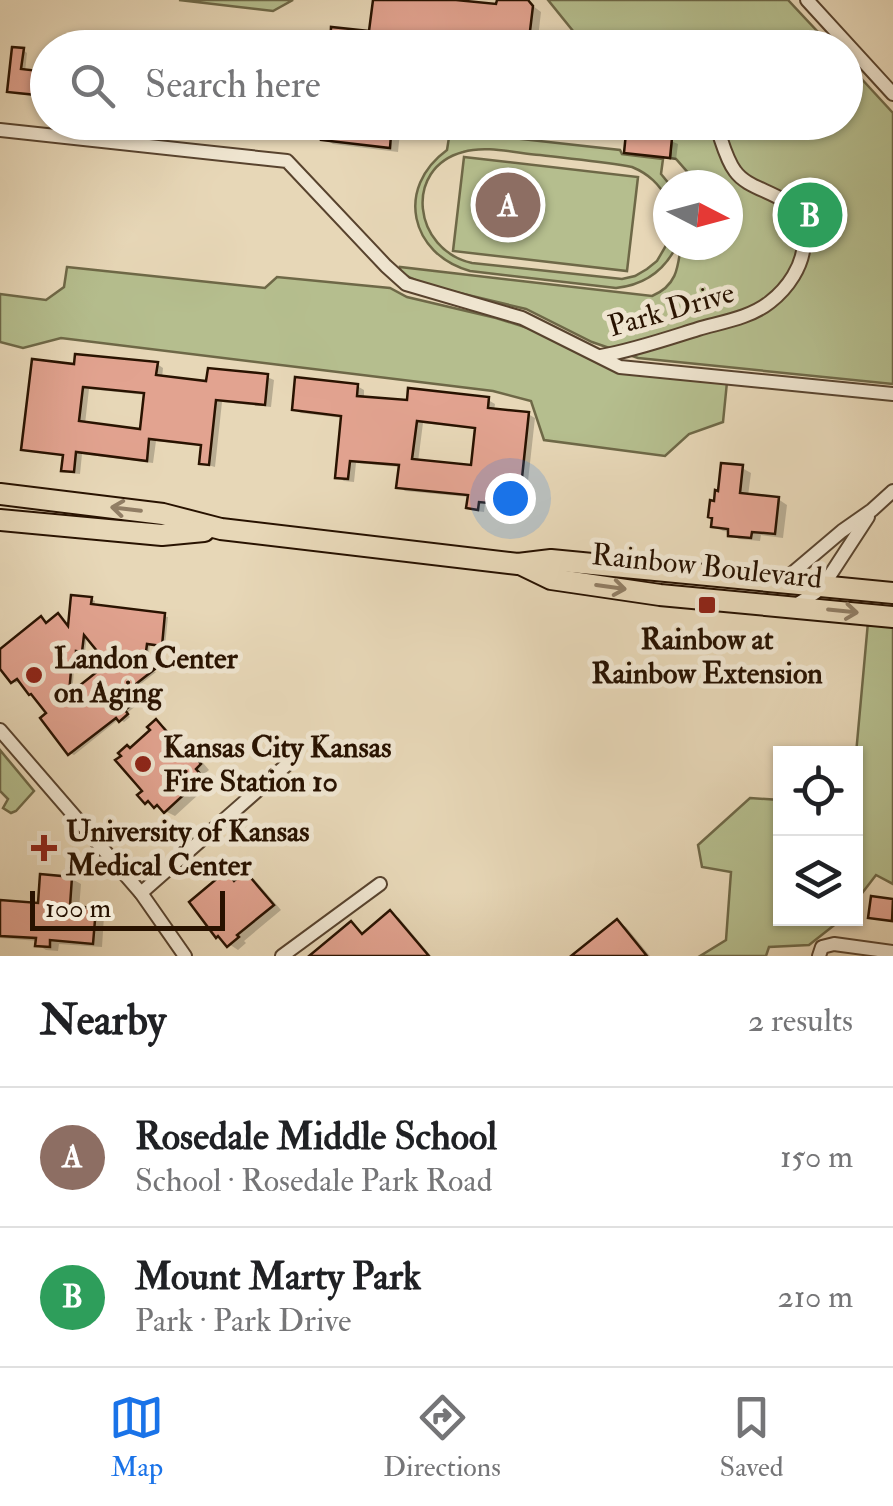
<!DOCTYPE html>
<meta charset="utf-8">
<style>
body{margin:0;font-family:"IM FELL Double Pica",serif;background:#f2f2f2;color:#202124}
.controls{position:absolute;right:30px;bottom:30px;display:grid;overflow:hidden;border-radius:0px;box-shadow:0 2px 8px #0004}
.controls button{width:90px;height:90px;display:grid;place-items:center;padding:0;border:0;border-bottom:2px solid #e0e0e0;background:#fff;color:#202124;font:50px sans-serif}
.compass{position:absolute;left:653px;top:170px;width:90px;height:90px;border-radius:50%;background:#fff;box-shadow:0 2px 8px #0004;rotate:96deg}
.scale{position:absolute;left:30px;bottom:25px;width:195px;box-sizing:border-box;padding-left:10px;border:5px solid #281200;border-top:0;font-size:28px;line-height:35px;white-space:nowrap;color:#281200;-webkit-text-stroke:8px #efe5d0;paint-order:stroke}
.you{position:absolute;left:510px;top:498px;width:35px;height:35px;margin:-25px;border:8px solid #fff;border-radius:50%;background:#1a73e8;box-shadow:0 0 0 15px #1a73e833}
.badge{display:grid;place-items:center;width:65px;height:65px;border-radius:50%;background:#1a73e8;color:#fff;font-size:32px;font-weight:700}
.pin{position:absolute;translate:-50% -50%;border:5px solid #fff;box-shadow:0 2px 10px #0006}
.list{margin:0;padding:0;list-style:none}
h2{display:flex;justify-content:space-between;align-items:center;height:130px;margin:0;padding:0 40px;font-size:42px}
h2 small{font-size:32px;font-weight:400;color:#757577}
.list li{display:grid;grid-template-columns:65px 1fr auto;gap:30px;align-items:center;box-sizing:border-box;height:140px;padding:0 40px;border-top:2px solid #e0e0e0}
.list b{display:block;font-size:38px;white-space:nowrap}
.list p{margin:0;font-size:32px;white-space:nowrap;color:#757577}
.list em{font-size:32px;font-style:normal;color:#757577}
.icon{flex:none;width:55px;height:55px;fill:none;stroke:currentColor;stroke-width:2;stroke-linecap:round;stroke-linejoin:round}
.map{position:relative;flex:none;width:893px;height:956px;overflow:hidden}
.search{position:absolute;background:#fff;box-shadow:0 2px 8px #0004;left:30px;right:30px;top:30px;height:110px;display:flex;align-items:center;gap:25px;box-sizing:border-box;padding:0 35px;border-radius:55px;color:#757577;font-size:38px}
.sheet{height:410px;background:#fff}
nav{display:flex;justify-content:space-around;align-items:center;box-sizing:border-box;height:140px;border-top:2px solid #e0e0e0;background:#fff;font-size:28px;color:#757577}
nav a{display:grid;justify-items:center;gap:5px}
nav .on{color:#1a73e8}
.map>svg:first-child{display:block}
</style>
<div class="map">
<svg width="893" height="956" viewBox="0 0 893 956">
<rect width="100%" height="100%" fill="#e7d7b7"/>
<filter id="stains"><feTurbulence type="fractalNoise" baseFrequency=".002" numOctaves="4"/><feColorMatrix values="0 0 0 0 .2 0 0 0 0 .09 0 0 0 0 .02 0 0 0 .5 -.17"/></filter>
<radialGradient id="worn" r=".72"><stop offset=".6" stop-color="#630" stop-opacity="0"/><stop offset="1" stop-color="#630" stop-opacity=".3"/></radialGradient>
<g fill="#b5be8e" stroke="#6e6847" stroke-width="2.5">
<path d="M 179,0 L 293,0 L 273,11 Z"/>
<path d="M 548,0 L 788,0 L 832,47 L 586,47 Z"/>
<path d="M 846,62 L 893,113 L 893,384 L 638,358 L 592,342 L 526,309 L 426,285 L 400,273 L 400,267 L 652,296 C 676,286 678,269 681,245 L 728,245 L 728,185 L 689,185 L 690,175 L 676,159 L 670,158 L 672,134 L 631,129 L 632,123 L 846,122 Z"/>
<path d="M 450,131 L 620,150 L 622,154 L 663,159 L 661,174 L 670,185 L 668,185 L 668,200 C 659,184 649,174 632,167 C 602,161 570,159 540,155 C 515,153 486,145 463,152 C 403,168 413,250 472,263 L 622,279 L 635,276 L 647,269 L 657,261 L 668,242 L 668,245 L 677,245 C 665,270 644,285 616,288 L 470,271 C 410,254 395,188 447,150 Z"/>
<path d="M 464,157 L 638,177 L 627,271 L 453,251 Z"/>
<path d="M 67,267 L 265,288 L 277,277 L 390,288 L 407,297 L 496,318 L 528,328 L 600,364 L 727,382 L 723,422 L 689,434 L 665,456 L 544,440 L 531,401 L 493,391 L 61,338 L 23,348 L 0,342 L 0,294 L 46,300 L 64,287 Z"/>
<path d="M 868,622 L 893,624 L 893,884 L 876,875 L 856,901 L 856,754 Z"/>
<path d="M 0,750 L 34,791 L 16,811 L 11,813 L 3,808 L 8,799 L 0,791 Z"/>
<path d="M 750,798 L 780,800 L 780,918 L 842,919 L 809,945 L 769,947 L 766,956 L 700,956 L 726,940 L 731,872 L 702,867 L 698,845 Z"/>
</g>
<g fill="#0003" fill-rule="evenodd">
<path d="M 375,0 L 432,0 L 499,7 L 500,0 L 525,0 L 541,12 L 537,47 L 544,48 L 480,48 L 481,43 L 410,35 L 408,48 L 332,48 L 372,34 Z"/>
<path d="M 23,50 L 27,53 L 25,72 L 48,74 L 48,105 L 40,102 L 39,96 L 15,94 L 10,91 Z"/>
<path d="M 240,122 L 262,122 L 261,131 L 247,130 Z"/>
<path d="M 325,122 L 401,122 L 398,152 L 333,144 L 324,138 Z"/>
<path d="M 671,141 L 678,144 L 676,160 L 633,155 L 627,152 Z"/>
<path d="M 157,364 L 163,368 L 162,378 L 209,384 L 267,377 L 274,380 L 271,407 L 222,402 L 215,467 L 201,463 L 203,446 L 156,441 L 153,463 L 82,454 L 80,474 L 70,473 L 64,469 L 65,456 L 30,452 L 24,449 L 76,367 ZM 89,389 L 146,395 L 142,432 L 85,424 Z"/>
<path d="M 357,386 L 364,390 L 364,399 L 409,403 L 488,400 L 495,404 L 494,411 L 528,414 L 535,418 L 525,508 L 485,504 L 484,512 L 476,511 L 469,507 L 470,497 L 405,491 L 399,487 L 401,467 L 356,463 L 354,482 L 344,481 L 338,477 L 343,418 L 301,413 L 294,409 ZM 423,423 L 477,429 L 473,468 L 418,462 Z"/>
<path d="M 742,468 L 751,473 L 748,496 L 778,499 L 787,505 L 783,538 L 761,535 L 760,541 L 739,539 L 730,534 L 731,532 L 723,531 L 714,526 Z"/>
<path d="M 91,599 L 95,601 L 94,607 L 168,617 L 165,646 L 150,644 L 147,670 L 156,672 L 128,694 L 137,705 L 127,713 L 130,717 L 124,722 L 119,719 L 74,755 L 70,753 L 50,714 L 21,680 L 16,683 L 13,681 L 0,665 L 0,652 L 45,622 L 48,625 L 70,629 ZM 87,635 L 112,663 L 72,694 L 75,659 L 79,660 L 80,652 L 85,652 Z"/>
<path d="M 156,722 L 165,727 L 187,754 L 189,752 L 198,757 L 209,770 L 203,775 L 211,783 L 175,816 L 147,802 L 131,750 L 154,731 Z"/>
<path d="M 226,874 L 237,882 L 246,874 L 254,879 L 281,910 L 244,941 L 246,943 L 238,950 L 217,936 Z"/>
<path d="M 72,879 L 81,884 L 79,909 L 95,910 L 104,916 L 102,947 L 59,944 L 58,951 L 46,950 L 38,945 L 38,941 L 0,938 L 0,903 L 40,906 Z"/>
<path d="M 390,913 L 399,918 L 431,956 L 313,956 L 351,924 L 365,935 Z"/>
<path d="M 617,922 L 626,927 L 650,956 L 575,956 Z"/>
</g>
<g fill="#e2a390" stroke="#281200" stroke-width="2.5" fill-rule="evenodd">
<path d="M 373,0 L 456,0 L 496,4 L 497,0 L 528,0 L 533,6 L 528,48 L 478,48 L 478,40 L 401,32 L 400,48 L 330,48 L 331,27 L 369,31 Z"/>
<path d="M 12,47 L 24,48 L 21,69 L 48,72 L 48,100 L 36,98 L 36,95 L 7,92 Z"/>
<path d="M 323,122 L 392,122 L 390,148 L 321,140 Z"/>
<path d="M 626,133 L 672,138 L 670,158 L 624,153 Z"/>
<path d="M 75,354 L 158,362 L 156,375 L 206,381 L 208,368 L 268,374 L 265,405 L 216,400 L 209,465 L 199,464 L 201,445 L 149,439 L 147,461 L 76,452 L 74,472 L 61,471 L 63,455 L 21,450 L 32,359 L 74,364 ZM 83,387 L 144,393 L 140,429 L 79,421 Z"/>
<path d="M 295,377 L 358,384 L 357,396 L 407,400 L 408,388 L 489,397 L 488,408 L 529,412 L 519,506 L 479,502 L 478,510 L 466,508 L 468,495 L 396,488 L 399,465 L 350,461 L 348,479 L 335,478 L 341,416 L 292,410 ZM 417,421 L 475,428 L 471,465 L 412,459 Z"/>
<path d="M 721,463 L 743,465 L 740,493 L 779,497 L 775,534 L 752,532 L 751,538 L 728,536 L 728,529 L 711,527 L 712,518 L 708,517 L 710,500 L 714,501 L 715,490 L 718,491 Z"/>
<path d="M 71,595 L 92,597 L 91,604 L 165,613 L 162,646 L 147,644 L 144,667 L 155,669 L 127,691 L 135,702 L 125,710 L 128,714 L 119,722 L 116,718 L 68,755 L 40,718 L 46,713 L 31,694 L 29,695 L 17,679 L 11,683 L 0,669 L 0,649 L 41,616 L 46,623 L 58,613 L 68,626 ZM 84,635 L 106,662 L 108,663 L 69,694 L 72,659 L 76,659 L 76,651 L 82,652 Z"/>
<path d="M 156,719 L 185,753 L 189,749 L 201,764 L 196,769 L 203,777 L 164,813 L 157,805 L 154,808 L 148,801 L 145,804 L 137,795 L 142,791 L 115,760 L 121,756 L 118,753 L 127,745 L 130,748 L 150,730 L 147,727 Z"/>
<path d="M 226,871 L 234,881 L 245,871 L 274,905 L 237,935 L 239,937 L 227,947 L 218,936 L 216,938 L 189,902 Z"/>
<path d="M 40,874 L 72,877 L 70,906 L 96,908 L 93,944 L 50,940 L 50,947 L 35,946 L 36,938 L 0,936 L 0,900 L 38,903 Z"/>
<path d="M 871,896 L 893,899 L 892,921 L 868,918 Z"/>
<path d="M 390,910 L 429,956 L 309,956 L 351,921 L 362,934 Z"/>
<path d="M 617,919 L 647,956 L 571,956 Z"/>
</g>
<g fill="none" stroke-linecap="round" stroke-linejoin="round">
<g stroke="#58432e" stroke-width="16">
<g id="street">
<path d="M 807,0 L 893,94"/>
<path d="M 0,130 L 287,161 L 386,266 L 406,284 L 522,318 L 620,367 L 893,394"/>
<path d="M 601,356 C 634,350 666,339 698,329 C 722,322 750,318 770,302 C 788,288 803,266 804,243 C 805,233 804,223 798,214 C 782,191 749,191 735,171 C 726,159 722,141 717,128"/>
<path d="M 783,581 L 842,531 L 872,510 L 893,491"/>
<path d="M 794,606 L 815,593 L 823,586 L 868,517"/>
<path d="M 0,730 L 141,893 L 185,956"/>
<path d="M 141,893 L 291,761"/>
<path d="M 282,956 L 380,884"/>
<path d="M 819,956 L 822,947 L 834,944 L 893,952"/>
</g>
</g>
<g stroke="#281200" stroke-width="24">
<g id="primary">
<path d="M 0,494 L 163,514 L 221,529 L 518,564 L 551,560 L 893,593"/>
<path d="M 0,520 L 162,535 L 204,531"/>
<path d="M 520,564 L 551,579 L 660,595 L 893,617"/>
</g>
</g>
<use href="#street" stroke="#efe5d0" stroke-width="12"/>
<use href="#primary" stroke="#e7d7b7" stroke-width="20"/>
</g>
<defs><path id="oneway-shaft" d="M-6 0H5M1.5-3L5.5 0L1.5 3" fill="none" stroke-width="1.6" stroke-linecap="round" stroke-linejoin="round" transform="scale(2.5)"/></defs>
<g stroke="#917e65">
<use href="#oneway-shaft" transform="translate(126 509) rotate(-173)"/>
<use href="#oneway-shaft" transform="translate(611 587) rotate(8)"/>
<use href="#oneway-shaft" transform="translate(843 611) rotate(6)"/>
</g>
<g fill="#8f2418" stroke="#efe5d0" stroke-width="4">
<rect x="697" y="595" width="20" height="20" rx="5"/>
<circle cx="34" cy="675" r="10"/>
<circle cx="143" cy="764" r="10"/>
<path d="M39 833h10v10h10v10h-10v10h-10v-10h-10v-10h10z"/>
</g>
<g text-anchor="middle" stroke-width="10" stroke-linejoin="round" paint-order="stroke">
<g font-size="30" fill="#281200" stroke="#efe5d0">
<text transform="translate(671 309) rotate(-16)" y="10">Park Drive</text>
<text transform="translate(707 566) rotate(6)" y="10">Rainbow Boulevard</text>
</g>
<g font-size="30" font-weight="bold" fill="#281200" stroke="#efe5d0" text-anchor="start">
<text x="707" y="649" text-anchor="middle">Rainbow at<tspan x="707" dy="34">Rainbow Extension</tspan></text>
<text x="54" y="668">Landon Center<tspan x="54" dy="34">on Aging</tspan></text>
<text x="163" y="757">Kansas City Kansas<tspan x="163" dy="34">Fire Station 10</tspan></text>
<text x="66" y="841">University of Kansas<tspan x="66" dy="34">Medical Center</tspan></text>
</g>
</g>
<rect width="100%" height="100%" filter="url(#stains)"/>
<rect width="100%" height="100%" fill="url(#worn)"/>
</svg>
<div class="controls">
<button><svg class="icon" aria-label="locate" viewBox="0 0 24 24"><circle cx="12" cy="12" r="6"/><path d="M12 2v4M12 18v4M2 12h4M18 12h4"/></svg></button>
<button><svg class="icon" aria-label="layers" viewBox="0 0 24 24"><path d="M12 4l9 5-9 5-9-5zM3 14l9 5 9-5"/></svg></button>
</div>
<svg class="compass" viewBox="-18 -18 36 36"><path d="M0-13l5 13h-10z" fill="#e53935"/><path d="M0 13l5-13h-10z" fill="#757577"/></svg>
<div class="scale">100 m</div>
<div class="you"></div>
<div class="pin badge" style="left:508px;top:205px;background:#8d6e63">A</div>
<div class="pin badge" style="left:810px;top:215px;background:#2e9e5b">B</div>
<div class="search"><svg class="icon" aria-label="search" viewBox="0 0 24 24"><circle cx="10" cy="10" r="6"/><path d="M15 15l6 6"/></svg>Search here</div>
</div>
<section class="sheet">
<h2>Nearby<small>2 results</small></h2>
<ul class="list">
<li><span class="badge" style="background:#8d6e63">A</span><div><b>Rosedale Middle School</b><p>School · Rosedale Park Road</p></div><em>150 m</em></li>
<li><span class="badge" style="background:#2e9e5b">B</span><div><b>Mount Marty Park</b><p>Park · Park Drive</p></div><em>210 m</em></li>
</ul>
</section>
<nav>
<a class="on"><svg class="icon" aria-label="map" viewBox="0 0 24 24"><path d="M3 6l6-2 6 2 6-2v14l-6 2-6-2-6 2zM9 4v14M15 6v14"/></svg>Map</a>
<a><svg class="icon" aria-label="directions" viewBox="0 0 24 24"><path d="M12 3l9 9-9 9-9-9zM9 14v-3h6M13 9l2 2-2 2"/></svg>Directions</a>
<a><svg class="icon" aria-label="saved" viewBox="0 0 24 24"><path d="M7 4h10v16l-5-4-5 4z"/></svg>Saved</a>
</nav>
